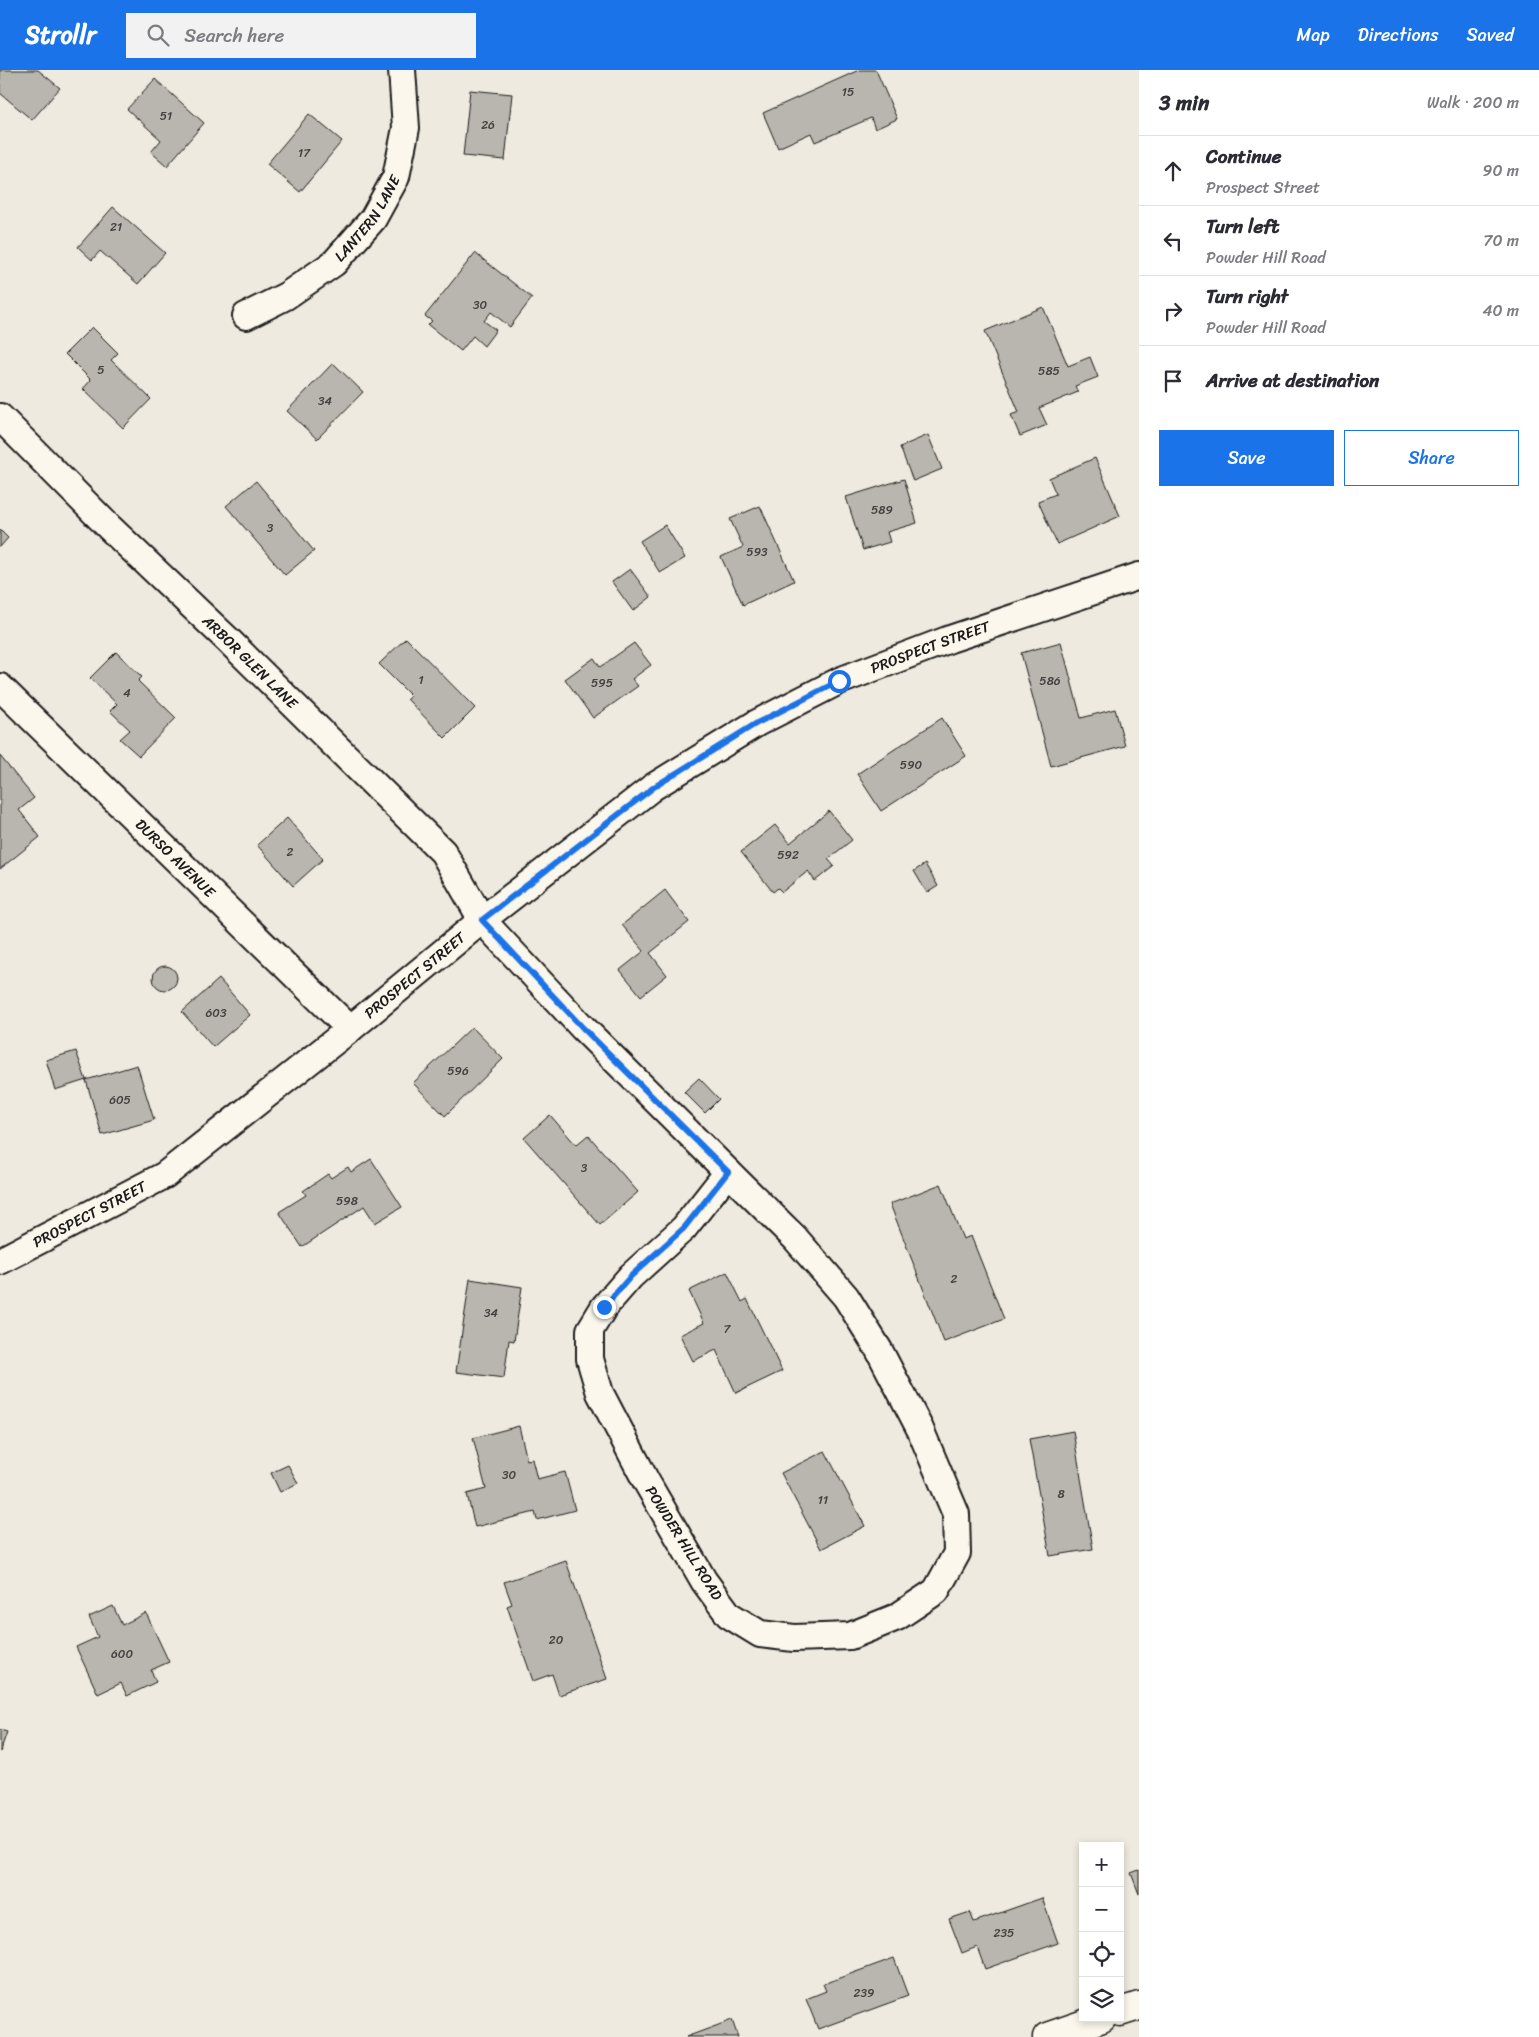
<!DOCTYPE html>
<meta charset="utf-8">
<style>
body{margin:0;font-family:Sriracha,sans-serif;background:#f2f2f3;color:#2b2b33}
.controls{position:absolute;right:15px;bottom:15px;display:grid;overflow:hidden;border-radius:0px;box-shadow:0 2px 8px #0003}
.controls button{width:45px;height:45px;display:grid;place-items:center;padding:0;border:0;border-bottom:1px solid #e1e1e2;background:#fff;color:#2b2b33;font:25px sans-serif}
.stop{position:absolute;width:15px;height:15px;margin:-11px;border:4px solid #1a73e8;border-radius:50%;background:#fff}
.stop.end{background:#1a73e8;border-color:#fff;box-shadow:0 1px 5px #0008}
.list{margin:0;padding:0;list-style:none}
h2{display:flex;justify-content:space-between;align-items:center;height:65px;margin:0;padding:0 20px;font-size:21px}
h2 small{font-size:16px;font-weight:400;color:#7c7c81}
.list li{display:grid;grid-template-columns:32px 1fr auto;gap:15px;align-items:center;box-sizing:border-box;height:70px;padding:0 20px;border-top:1px solid #e1e1e2}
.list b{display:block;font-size:19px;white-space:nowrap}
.list p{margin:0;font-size:16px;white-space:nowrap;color:#7c7c81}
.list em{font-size:16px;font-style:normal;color:#7c7c81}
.actions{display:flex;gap:10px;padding:15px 20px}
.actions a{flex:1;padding:11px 0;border:1px solid #1a73e8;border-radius:0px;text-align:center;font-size:18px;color:#1a73e8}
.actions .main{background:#1a73e8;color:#fff}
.icon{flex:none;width:28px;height:28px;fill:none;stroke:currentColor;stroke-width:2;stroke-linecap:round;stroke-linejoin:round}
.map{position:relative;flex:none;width:1139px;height:1967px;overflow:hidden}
header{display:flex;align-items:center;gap:30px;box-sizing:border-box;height:70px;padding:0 25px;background:#1a73e8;color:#fff}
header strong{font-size:24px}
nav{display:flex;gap:28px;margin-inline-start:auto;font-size:18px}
.search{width:350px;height:45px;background:#f2f2f3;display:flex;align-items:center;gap:12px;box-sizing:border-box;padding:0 18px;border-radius:0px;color:#7c7c81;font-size:19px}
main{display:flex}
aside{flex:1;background:#fff}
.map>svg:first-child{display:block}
</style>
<header>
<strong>Strollr</strong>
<div class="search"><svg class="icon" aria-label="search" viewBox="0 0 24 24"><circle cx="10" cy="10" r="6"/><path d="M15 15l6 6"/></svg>Search here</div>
<nav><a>Map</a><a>Directions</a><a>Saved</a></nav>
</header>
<main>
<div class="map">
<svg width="1139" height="1967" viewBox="0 0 1139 1967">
<rect width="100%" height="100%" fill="#eeeadf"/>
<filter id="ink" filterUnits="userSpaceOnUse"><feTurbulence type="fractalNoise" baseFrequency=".02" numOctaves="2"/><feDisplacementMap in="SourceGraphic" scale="10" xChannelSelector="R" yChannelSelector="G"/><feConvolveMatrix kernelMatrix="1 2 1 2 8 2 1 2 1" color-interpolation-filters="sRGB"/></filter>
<g filter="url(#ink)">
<g fill="#b9b6af" stroke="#1c1c1c">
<path d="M 0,0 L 38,0 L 60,18 L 32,50 L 0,23 Z"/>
<path d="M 859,0 L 876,0 L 897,49 L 875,59 L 871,48 L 815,72 L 811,63 L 778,78 L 763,43 Z"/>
<path d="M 155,9 L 204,53 L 167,96 L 151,82 L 161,70 L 127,39 Z"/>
<path d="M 470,20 L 512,24 L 505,90 L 463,86 Z"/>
<path d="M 309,44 L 342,71 L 300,122 L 267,94 Z"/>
<path d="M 113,137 L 165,183 L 138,214 L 100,181 L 92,190 L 78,177 Z"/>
<path d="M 475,183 L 532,228 L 510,257 L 491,242 L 484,251 L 496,260 L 484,276 L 473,266 L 461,281 L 428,255 L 432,251 L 425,246 Z"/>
<path d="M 1043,237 L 1068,296 L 1090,287 L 1098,307 L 1075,316 L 1078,322 L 1039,338 L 1047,355 L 1020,366 L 1011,345 L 1019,342 L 985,261 Z"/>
<path d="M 92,257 L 118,283 L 111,290 L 151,329 L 123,358 L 83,319 L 91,310 L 65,284 Z"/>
<path d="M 333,293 L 363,322 L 317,369 L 287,341 Z"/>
<path d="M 928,365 L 942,399 L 913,411 L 900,377 Z"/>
<path d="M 1095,388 L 1120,446 L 1057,474 L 1038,431 L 1056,424 L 1049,408 Z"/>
<path d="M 904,409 L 917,453 L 887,462 L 890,472 L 863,480 L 846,427 Z"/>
<path d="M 256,411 L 314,481 L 285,505 L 226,436 Z"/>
<path d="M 760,436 L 794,511 L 743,535 L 721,487 L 743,477 L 730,449 Z"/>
<path d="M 665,455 L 685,488 L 660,503 L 640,471 Z"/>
<path d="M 0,460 L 8,468 L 0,477 Z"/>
<path d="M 630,499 L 651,527 L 633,541 L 612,512 Z"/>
<path d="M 406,568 L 475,638 L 445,668 L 407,629 L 411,626 L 379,594 Z"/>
<path d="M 1061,572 L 1081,648 L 1115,639 L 1125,676 L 1051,696 L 1021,583 Z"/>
<path d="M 634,573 L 651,595 L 632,609 L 638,616 L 593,648 L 565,609 L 594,588 L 600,597 Z"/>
<path d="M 116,582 L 142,607 L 138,611 L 176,648 L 139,686 L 120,669 L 130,660 L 110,641 L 117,634 L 90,608 Z"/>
<path d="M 942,648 L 966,686 L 881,741 L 857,704 Z"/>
<path d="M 0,686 L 34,728 L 19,740 L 40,767 L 0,799 Z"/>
<path d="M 829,741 L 852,770 L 828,789 L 834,796 L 815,811 L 808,801 L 782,822 L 778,818 L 773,822 L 741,782 L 775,755 L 790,773 Z"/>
<path d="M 287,748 L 323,789 L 293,816 L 257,775 Z"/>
<path d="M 925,794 L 938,816 L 927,823 L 914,801 Z"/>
<path d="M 665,820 L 689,852 L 650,883 L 667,905 L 641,926 L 620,900 L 644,881 L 622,855 Z"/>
<circle cx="165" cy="908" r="12"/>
<path d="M 219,909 L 250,945 L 213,977 L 182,942 Z"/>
<path d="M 472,957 L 503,989 L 445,1046 L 413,1013 Z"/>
<path d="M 76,981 L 86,1010 L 55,1020 L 46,990 Z"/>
<path d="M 137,995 L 154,1050 L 102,1065 L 86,1010 Z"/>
<path d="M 699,1008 L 719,1029 L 705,1043 L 684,1022 Z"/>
<path d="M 550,1045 L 576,1075 L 588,1065 L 638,1122 L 600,1155 L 524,1068 Z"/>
<path d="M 371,1089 L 402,1137 L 375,1153 L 364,1136 L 302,1177 L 279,1142 L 306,1125 L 303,1121 L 328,1104 L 331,1108 L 348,1097 L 351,1102 Z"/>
<path d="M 941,1114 L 963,1169 L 971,1166 L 1004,1249 L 944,1272 L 890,1134 Z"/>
<path d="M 727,1202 L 742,1232 L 747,1229 L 782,1301 L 736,1323 L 716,1280 L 693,1291 L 680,1265 L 704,1253 L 689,1221 Z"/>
<path d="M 470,1209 L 522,1217 L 514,1271 L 509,1270 L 504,1308 L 456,1302 Z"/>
<path d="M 519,1356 L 527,1390 L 532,1389 L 537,1409 L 565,1402 L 575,1440 L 537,1450 L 535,1442 L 475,1457 L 467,1424 L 486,1419 L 473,1368 Z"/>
<path d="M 1073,1361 L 1093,1479 L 1050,1486 L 1029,1369 Z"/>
<path d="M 825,1381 L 865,1456 L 821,1479 L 781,1403 Z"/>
<path d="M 288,1395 L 298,1413 L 280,1422 L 271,1403 Z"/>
<path d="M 566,1491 L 607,1609 L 559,1625 L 552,1604 L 533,1611 L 507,1536 L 512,1534 L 504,1512 Z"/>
<path d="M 113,1536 L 122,1555 L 146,1543 L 169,1592 L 151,1600 L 156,1612 L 127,1626 L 121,1613 L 98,1624 L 76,1577 L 98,1567 L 89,1547 Z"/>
<path d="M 0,1660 L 7,1662 L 0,1682 Z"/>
<path d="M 1139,1800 L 1139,1824 L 1131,1803 Z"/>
<path d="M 1042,1828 L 1058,1873 L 985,1899 L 977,1877 L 962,1883 L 949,1849 L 970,1842 L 974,1852 Z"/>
<path d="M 894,1888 L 908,1926 L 818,1959 L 806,1929 L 826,1921 L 823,1914 Z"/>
<path d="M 732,1950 L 738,1967 L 686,1967 Z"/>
</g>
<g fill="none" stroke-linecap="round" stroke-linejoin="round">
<g stroke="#1c1c1c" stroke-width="30">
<g id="street">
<path id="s1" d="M 246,246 L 286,226 L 334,193 L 373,149 L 396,107 L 406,58 L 402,0"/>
<path id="s2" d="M 0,347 L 110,458 L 228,570 L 443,782 L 482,850 L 583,958 L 728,1102"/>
<path id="s3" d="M 0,617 L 350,959"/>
<path d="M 728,1102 L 795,1168 L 846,1227 L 879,1280 L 920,1359 L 956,1444 L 957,1483 L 936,1521 L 897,1547 L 850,1566 L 794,1568 L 760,1564 L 729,1545 L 704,1511 L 646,1411 L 600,1323 L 590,1289 L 590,1260 L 604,1237 L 631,1206 L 684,1158 Z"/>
<path id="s4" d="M 0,1191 L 165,1105 L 350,959 L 482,850 L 653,717 L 757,653 L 839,611 L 950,569 L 1139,506"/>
</g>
</g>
<g stroke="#1c1c1c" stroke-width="31">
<g id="secondary">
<path d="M 1120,1942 L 1139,1936"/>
<path d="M 1047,1967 L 1102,1948"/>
</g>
</g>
<use href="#street" stroke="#fbf7ec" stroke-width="26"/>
<use href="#secondary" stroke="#fbf7ec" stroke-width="28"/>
</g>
</g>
<g fill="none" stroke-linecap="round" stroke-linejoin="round" filter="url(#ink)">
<path stroke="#1a73e8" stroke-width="6" d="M 604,1237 L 631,1206 L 684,1158 L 728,1102 L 583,958 L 482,850 L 654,717 L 757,653 L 839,611"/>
</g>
<g text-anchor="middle" stroke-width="5" stroke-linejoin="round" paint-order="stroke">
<g font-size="12" fill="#434241">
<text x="848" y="26">15</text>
<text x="166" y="50">51</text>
<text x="488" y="59">26</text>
<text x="304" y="87">17</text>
<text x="116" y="161">21</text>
<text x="480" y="239">30</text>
<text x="101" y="304">5</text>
<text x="1049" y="305">585</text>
<text x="325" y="335">34</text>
<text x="882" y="444">589</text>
<text x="270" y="462">3</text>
<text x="757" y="486">593</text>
<text x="421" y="614">1</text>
<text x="1050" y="615">586</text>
<text x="602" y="617">595</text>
<text x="127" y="627">4</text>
<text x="911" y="699">590</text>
<text x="290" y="786">2</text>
<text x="788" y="789">592</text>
<text x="216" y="947">603</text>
<text x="458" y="1005">596</text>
<text x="120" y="1034">605</text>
<text x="584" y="1102">3</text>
<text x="347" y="1135">598</text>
<text x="954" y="1213">2</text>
<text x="491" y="1247">34</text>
<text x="727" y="1263">7</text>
<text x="509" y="1409">30</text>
<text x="1061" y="1428">8</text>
<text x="823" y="1434">11</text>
<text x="556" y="1574">20</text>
<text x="122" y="1588">600</text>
<text x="1004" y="1867">235</text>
<text x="864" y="1927">239</text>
</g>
<g font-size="15" fill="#1c1c1c" stroke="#fbf7ec">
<text dy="5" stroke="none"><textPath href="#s1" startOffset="159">LANTERN LANE</textPath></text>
<text dy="5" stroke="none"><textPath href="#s4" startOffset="1121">PROSPECT STREET</textPath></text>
<text dy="5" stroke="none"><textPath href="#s2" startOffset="350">ARBOR GLEN LANE</textPath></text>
<text dy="5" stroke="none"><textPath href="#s3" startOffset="245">DURSO AVENUE</textPath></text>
<text dy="5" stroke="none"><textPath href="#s4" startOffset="506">PROSPECT STREET</textPath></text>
<text dy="5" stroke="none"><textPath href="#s4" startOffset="101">PROSPECT STREET</textPath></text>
<text transform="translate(684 1473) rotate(58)" y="5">POWDER HILL ROAD</text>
</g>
</g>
</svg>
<div class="controls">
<button>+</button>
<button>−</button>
<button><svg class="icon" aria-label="locate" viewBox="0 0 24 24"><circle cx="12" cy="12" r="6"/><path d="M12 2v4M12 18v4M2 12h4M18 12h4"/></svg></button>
<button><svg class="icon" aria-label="layers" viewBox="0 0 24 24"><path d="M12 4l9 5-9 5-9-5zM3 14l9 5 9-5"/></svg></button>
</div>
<div class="stop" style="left:839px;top:611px"></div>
<div class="stop end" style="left:604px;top:1237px"></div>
</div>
<aside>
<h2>3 min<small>Walk · 200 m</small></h2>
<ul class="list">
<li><svg class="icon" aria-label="ahead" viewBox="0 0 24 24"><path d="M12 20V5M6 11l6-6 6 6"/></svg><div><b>Continue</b><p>Prospect Street</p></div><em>90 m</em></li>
<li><svg class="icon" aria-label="left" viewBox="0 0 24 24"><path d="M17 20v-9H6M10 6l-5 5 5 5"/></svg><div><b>Turn left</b><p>Powder Hill Road</p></div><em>70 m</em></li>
<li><svg class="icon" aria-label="right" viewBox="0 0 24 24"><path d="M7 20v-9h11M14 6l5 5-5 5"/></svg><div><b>Turn right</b><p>Powder Hill Road</p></div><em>40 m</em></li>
<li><svg class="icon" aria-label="arrive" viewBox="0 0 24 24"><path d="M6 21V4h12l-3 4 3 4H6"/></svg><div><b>Arrive at destination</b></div></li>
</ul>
<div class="actions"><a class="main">Save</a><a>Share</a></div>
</aside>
</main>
